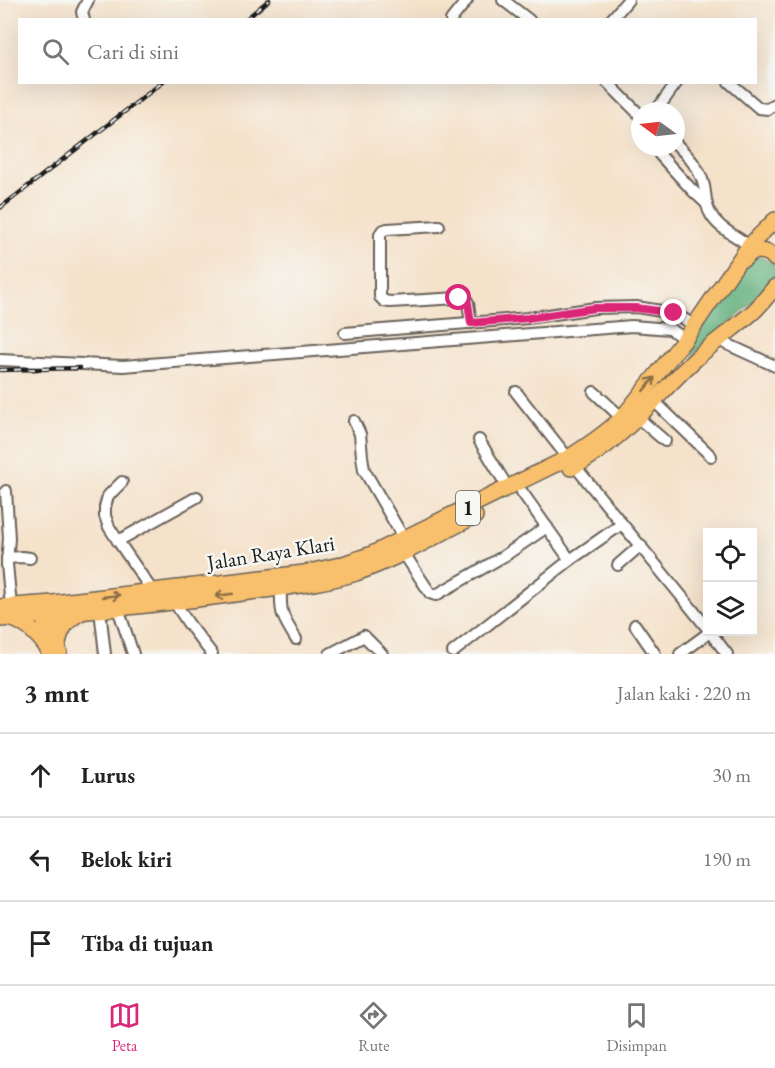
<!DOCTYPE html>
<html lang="id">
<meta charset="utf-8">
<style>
body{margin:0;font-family:"EB Garamond",serif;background:#f2f2f2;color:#222}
.controls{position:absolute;right:18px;bottom:18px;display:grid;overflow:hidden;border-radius:0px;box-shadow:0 6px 24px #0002}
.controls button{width:54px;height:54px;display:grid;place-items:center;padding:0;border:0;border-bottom:2px solid #e0e0e0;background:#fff;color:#222;font:30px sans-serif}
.compass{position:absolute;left:631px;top:102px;width:54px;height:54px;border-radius:50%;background:#fff;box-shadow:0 6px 24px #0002;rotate:285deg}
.stop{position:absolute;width:18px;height:18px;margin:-14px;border:4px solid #db2777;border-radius:50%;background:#fff}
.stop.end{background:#db2777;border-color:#fff;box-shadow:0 2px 6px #0008}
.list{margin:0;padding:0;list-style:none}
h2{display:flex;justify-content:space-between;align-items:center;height:78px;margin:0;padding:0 24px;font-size:26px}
h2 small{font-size:20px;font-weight:400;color:#767676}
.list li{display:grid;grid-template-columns:39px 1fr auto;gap:18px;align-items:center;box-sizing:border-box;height:84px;padding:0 24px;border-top:2px solid #e0e0e0}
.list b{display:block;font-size:22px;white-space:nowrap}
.list em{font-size:20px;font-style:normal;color:#767676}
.icon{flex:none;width:33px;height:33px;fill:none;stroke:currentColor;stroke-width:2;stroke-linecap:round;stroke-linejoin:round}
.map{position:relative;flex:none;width:775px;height:654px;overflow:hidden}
.search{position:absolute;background:#fff;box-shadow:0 6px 24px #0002;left:18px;right:18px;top:18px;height:66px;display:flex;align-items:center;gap:15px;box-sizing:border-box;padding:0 21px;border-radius:0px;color:#767676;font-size:22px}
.sheet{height:330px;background:#fff}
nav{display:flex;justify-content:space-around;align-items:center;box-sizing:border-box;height:84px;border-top:2px solid #e0e0e0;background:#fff;font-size:16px;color:#767676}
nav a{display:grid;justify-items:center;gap:3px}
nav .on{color:#db2777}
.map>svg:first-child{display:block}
</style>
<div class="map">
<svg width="775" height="654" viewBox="0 0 775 654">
<rect width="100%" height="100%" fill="#f6f6f2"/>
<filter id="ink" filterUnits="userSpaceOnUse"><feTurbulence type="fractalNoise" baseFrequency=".0167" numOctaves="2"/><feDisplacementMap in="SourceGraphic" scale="12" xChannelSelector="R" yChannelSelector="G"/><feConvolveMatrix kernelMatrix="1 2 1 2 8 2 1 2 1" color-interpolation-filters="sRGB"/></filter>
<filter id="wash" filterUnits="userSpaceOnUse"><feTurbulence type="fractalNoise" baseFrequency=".008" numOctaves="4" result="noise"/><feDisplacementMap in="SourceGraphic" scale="24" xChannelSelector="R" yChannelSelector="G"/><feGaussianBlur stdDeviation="1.35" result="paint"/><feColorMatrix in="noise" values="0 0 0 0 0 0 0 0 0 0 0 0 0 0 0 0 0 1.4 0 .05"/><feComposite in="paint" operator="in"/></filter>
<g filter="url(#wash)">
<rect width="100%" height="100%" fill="#f5e2cb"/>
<path fill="#60af7a" stroke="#3e664b" stroke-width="1.5" d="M 755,254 L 775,265 L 775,276 L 773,283 L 716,337 L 664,377 L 732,281 Z"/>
</g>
<g filter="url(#ink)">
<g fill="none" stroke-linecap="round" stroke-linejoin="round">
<g stroke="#686159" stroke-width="14">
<g id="minor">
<path d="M 503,0 L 529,20"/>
<path d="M 84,20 L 82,12 L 88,0"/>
<path d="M 451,20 L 467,0"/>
<path d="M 611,20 L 628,0"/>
<path d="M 607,82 L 640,115"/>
<path d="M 729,82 L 759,108 L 768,109 L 775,104"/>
<path d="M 656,111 L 677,82"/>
<path d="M 676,144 C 688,156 700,168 704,186 C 706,196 705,204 710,213 C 718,229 736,235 749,246"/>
<path d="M 656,147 L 660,155 L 692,190 L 706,203"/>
<path d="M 439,226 L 387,229 L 382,231 L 380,235 L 380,297 L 384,301 L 390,302 L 459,298 L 466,299 L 468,303 L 471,323"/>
<path d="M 345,333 L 528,318 L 595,308 L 636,307 L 674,313 L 694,325"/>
<path d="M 718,340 L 775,366"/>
<path d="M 0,360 L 123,366 L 632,326 L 670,329 L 685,339"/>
<path d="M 516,392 L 568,458"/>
<path d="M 594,392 L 622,418"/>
<path d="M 653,400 L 711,456"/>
<path d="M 637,417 L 665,441"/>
<path d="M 354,421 L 360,434 L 362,456 L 364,470 L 404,539"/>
<path d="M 479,440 L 508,488"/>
<path d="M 575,466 C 619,521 664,574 708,629"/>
<path d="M 122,482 L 108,496 L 105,507 L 105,516 L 109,527 L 118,541 L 153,592"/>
<path d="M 6,491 L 9,538 L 7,564 L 11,606"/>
<path d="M 522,492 L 570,560"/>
<path d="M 118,541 L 197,497"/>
<path d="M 403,552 L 430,593 L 436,595 L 504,556 L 547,527"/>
<path d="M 7,558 L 22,557 L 30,558"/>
<path d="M 618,565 L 641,545"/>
<path d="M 281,587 C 280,615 282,616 296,639"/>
<path d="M 175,603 L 188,623 L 212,654"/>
<path d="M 118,608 L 133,654"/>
<path d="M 100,610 L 105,654"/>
<path d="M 635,625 L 655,654"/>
<path d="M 710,632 L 727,654"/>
<path d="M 453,652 L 570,560 L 622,524"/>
<path d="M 330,654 L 364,636 L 382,654"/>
<path d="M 680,654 L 710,632"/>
</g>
</g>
<g stroke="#686159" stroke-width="16">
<g id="major">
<path d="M 42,605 L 48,652"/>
<path d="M 53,605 L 60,654"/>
</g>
</g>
<g stroke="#686159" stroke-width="18">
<g id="highway">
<path d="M 744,259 L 753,251 C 763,251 769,251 775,259"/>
<path d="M 571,468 C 623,442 657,393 700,355 C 717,340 736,327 753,312 C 761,305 768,295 775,287"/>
<path d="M 0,607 L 53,603 L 304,573 L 340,565 L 372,554 L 568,458 C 587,446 605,434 622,418 L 685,339 L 749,246 L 775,220"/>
<path d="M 0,619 C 83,612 166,604 249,592 C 284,587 321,584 356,573 C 397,559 436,535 475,516"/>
<path d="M 12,619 C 28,624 39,636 48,649"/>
<path d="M 58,643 C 61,628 68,619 82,612"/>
</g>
</g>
<use href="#minor" stroke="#fff" stroke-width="10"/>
<use href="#major" stroke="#f8bf6c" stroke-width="14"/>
<use href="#highway" stroke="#f8bf6c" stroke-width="15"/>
<g stroke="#1c1c1c" stroke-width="4.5">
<g id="rail">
<path d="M 245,20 L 269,0"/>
<path d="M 0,208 L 163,82"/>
<path d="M 0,370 L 80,368"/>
</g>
</g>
<use href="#rail" stroke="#f6f6f2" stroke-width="2" stroke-dasharray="7" stroke-linecap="butt"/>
</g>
<defs><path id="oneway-shaft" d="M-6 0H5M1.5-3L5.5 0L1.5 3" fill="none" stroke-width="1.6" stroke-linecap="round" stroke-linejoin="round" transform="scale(1.5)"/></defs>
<g stroke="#8a6e44">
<use href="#oneway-shaft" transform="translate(649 384) rotate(-50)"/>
<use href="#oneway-shaft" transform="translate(224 595) rotate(172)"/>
<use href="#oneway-shaft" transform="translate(111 596) rotate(-6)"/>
</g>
</g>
<g fill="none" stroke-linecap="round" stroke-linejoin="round" filter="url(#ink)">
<path stroke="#db2777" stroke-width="8" d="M 459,298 L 466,299 L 468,303 L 471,323 L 528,318 L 595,308 L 636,308 L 674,313"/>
</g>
<g text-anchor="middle" stroke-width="5" stroke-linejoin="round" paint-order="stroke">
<rect fill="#f6f6f2" stroke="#5d5d5c" stroke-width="1.5" x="456" y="491" width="24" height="34" rx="4.5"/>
<g font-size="20" font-weight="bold" fill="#1c1c1c">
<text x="468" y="515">1</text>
</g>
<g font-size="21" fill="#1c1c1c" stroke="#f6f6f2">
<text transform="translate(271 553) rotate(-9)" y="7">Jalan Raya Klari</text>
</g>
</g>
</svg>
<div class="controls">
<button><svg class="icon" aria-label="locate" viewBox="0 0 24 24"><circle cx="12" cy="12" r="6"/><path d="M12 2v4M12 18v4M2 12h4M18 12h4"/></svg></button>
<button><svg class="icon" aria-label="layers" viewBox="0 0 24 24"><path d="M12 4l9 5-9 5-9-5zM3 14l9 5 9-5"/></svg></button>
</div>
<svg class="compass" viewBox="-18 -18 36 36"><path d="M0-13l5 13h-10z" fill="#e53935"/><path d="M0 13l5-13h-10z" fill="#767676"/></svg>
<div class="stop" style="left:459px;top:298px"></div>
<div class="stop end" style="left:674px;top:313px"></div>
<div class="search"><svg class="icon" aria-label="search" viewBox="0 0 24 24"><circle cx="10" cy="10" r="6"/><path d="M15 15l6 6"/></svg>Cari di sini</div>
</div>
<section class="sheet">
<h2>3 mnt<small>Jalan kaki · 220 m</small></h2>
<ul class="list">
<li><svg class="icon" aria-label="ahead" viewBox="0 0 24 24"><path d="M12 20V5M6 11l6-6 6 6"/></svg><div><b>Lurus</b></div><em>30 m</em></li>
<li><svg class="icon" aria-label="left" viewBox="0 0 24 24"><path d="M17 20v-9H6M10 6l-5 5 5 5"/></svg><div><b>Belok kiri</b></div><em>190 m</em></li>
<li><svg class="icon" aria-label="arrive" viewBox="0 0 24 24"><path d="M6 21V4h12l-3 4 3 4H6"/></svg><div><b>Tiba di tujuan</b></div></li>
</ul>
</section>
<nav>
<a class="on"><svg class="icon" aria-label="map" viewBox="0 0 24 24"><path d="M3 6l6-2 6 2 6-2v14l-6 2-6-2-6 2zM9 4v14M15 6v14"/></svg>Peta</a>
<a><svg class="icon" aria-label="directions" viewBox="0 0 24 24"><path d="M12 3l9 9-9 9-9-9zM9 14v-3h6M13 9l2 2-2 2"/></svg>Rute</a>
<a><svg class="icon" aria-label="saved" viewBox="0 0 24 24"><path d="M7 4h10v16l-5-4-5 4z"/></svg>Disimpan</a>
</nav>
